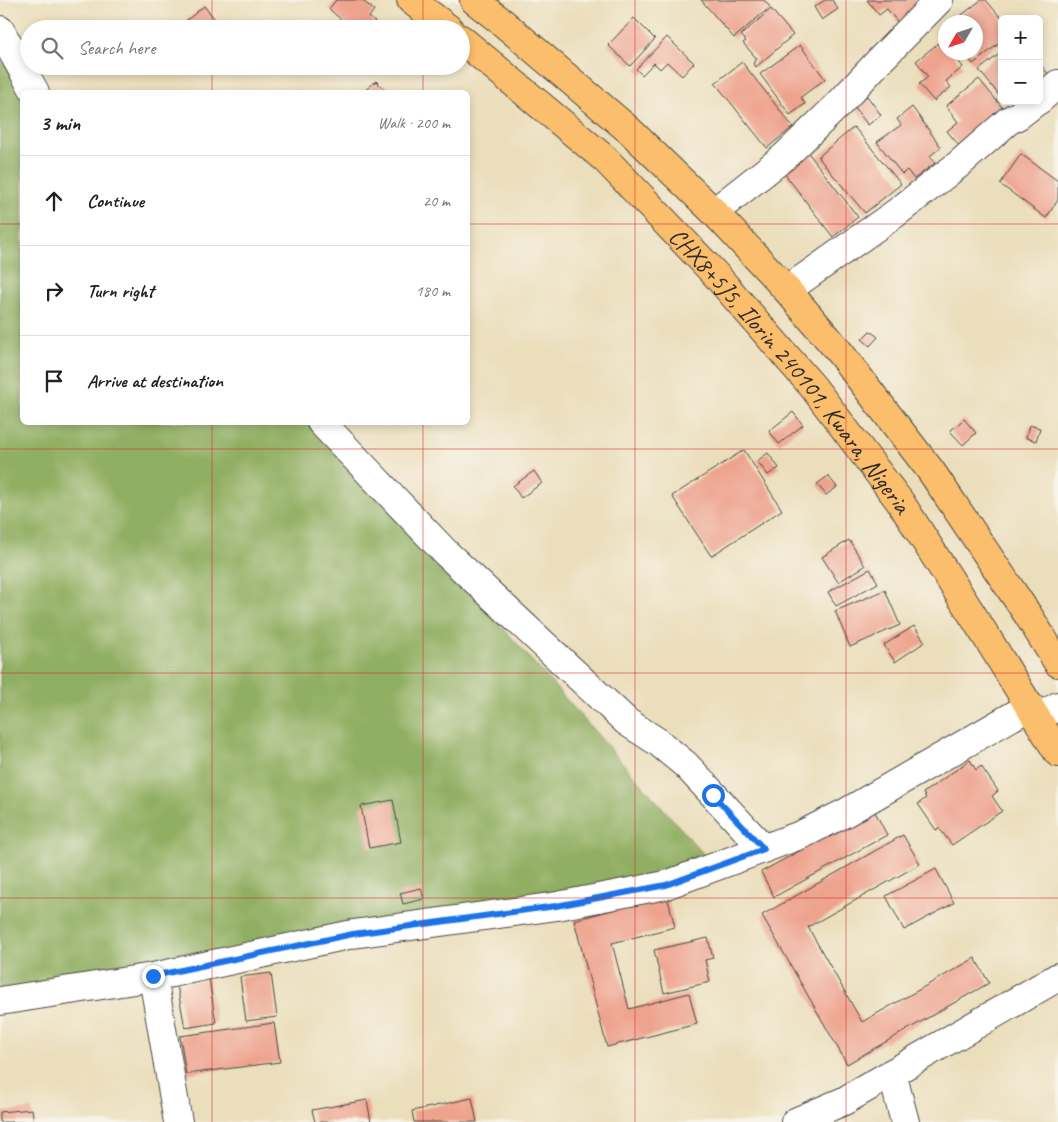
<!DOCTYPE html>
<meta charset="utf-8">
<style>
body{margin:0;font-family:Caveat,sans-serif;background:#f2f2f2;color:#202124}
.controls{position:absolute;right:15px;top:15px;display:grid;overflow:hidden;border-radius:8px;box-shadow:0 2px 8px #0003}
.controls button{width:45px;height:45px;display:grid;place-items:center;padding:0;border:0;border-bottom:1px solid #e0e0e0;background:#fff;color:#202124;font:25px sans-serif}
.compass{position:absolute;left:938px;top:15px;width:45px;height:45px;border-radius:50%;background:#fff;box-shadow:0 2px 8px #0003;rotate:231deg}
.stop{position:absolute;width:15px;height:15px;margin:-11px;border:4px solid #1a73e8;border-radius:50%;background:#fff}
.stop.end{background:#1a73e8;border-color:#fff;box-shadow:0 1px 5px #0008}
.list{margin:0;padding:0;list-style:none}
h2{display:flex;justify-content:space-between;align-items:center;height:65px;margin:0;padding:0 20px;font-size:21px}
h2 small{font-size:16px;font-weight:400;color:#757577}
.list li{display:grid;grid-template-columns:32px 1fr auto;gap:15px;align-items:center;box-sizing:border-box;height:90px;padding:0 20px;border-top:1px solid #e0e0e0}
.list b{display:block;font-size:19px;white-space:nowrap}
.list em{font-size:16px;font-style:normal;color:#757577}
.icon{flex:none;width:28px;height:28px;fill:none;stroke:currentColor;stroke-width:2;stroke-linecap:round;stroke-linejoin:round}
.map{position:relative;flex:none;width:1058px;height:1122px;overflow:hidden}
.search{position:absolute;background:#fff;box-shadow:0 2px 8px #0003;left:20px;top:20px;width:450px;height:55px;display:flex;align-items:center;gap:12px;box-sizing:border-box;padding:0 18px;border-radius:28px;color:#757577;font-size:19px}
.panel{position:absolute;background:#fff;box-shadow:0 2px 8px #0003;left:20px;top:90px;width:450px;height:335px;border-radius:8px}
.map>svg:first-child{display:block}
</style>
<div class="map">
<svg width="1058" height="1122" viewBox="0 0 1058 1122">
<rect width="100%" height="100%" fill="#f7f3e8"/>
<filter id="ink" filterUnits="userSpaceOnUse"><feTurbulence type="fractalNoise" baseFrequency=".02" numOctaves="2"/><feDisplacementMap in="SourceGraphic" scale="10" xChannelSelector="R" yChannelSelector="G"/><feConvolveMatrix kernelMatrix="1 2 1 2 8 2 1 2 1" color-interpolation-filters="sRGB"/></filter>
<filter id="wash" filterUnits="userSpaceOnUse"><feTurbulence type="fractalNoise" baseFrequency=".0096" numOctaves="4" result="noise"/><feDisplacementMap in="SourceGraphic" scale="20" xChannelSelector="R" yChannelSelector="G"/><feGaussianBlur stdDeviation="1.12" result="paint"/><feColorMatrix in="noise" values="0 0 0 0 0 0 0 0 0 0 0 0 0 0 0 0 0 1.4 0 .05"/><feComposite in="paint" operator="in"/></filter>
<g filter="url(#wash)">
<rect width="100%" height="100%" fill="#ebdebb"/>
<path fill="#90af62" stroke="#5e6d46" d="M 0,60 L 29,92 L 22,92 L 22,422 L 321,423 L 715,867 L 0,1001 Z"/>
<g id="blocks">
<g fill="#eea38e">
<path d="M 336,0 L 362,0 L 374,10 L 369,17 L 383,29 L 352,29 L 329,9 Z"/>
<path d="M 701,0 L 764,0 L 770,7 L 734,38 Z"/>
<path d="M 825,0 L 832,0 L 838,9 L 822,20 L 814,7 Z"/>
<path d="M 867,0 L 932,0 L 900,25 L 887,9 L 879,15 Z"/>
<path d="M 981,0 L 986,0 L 1002,19 L 1002,41 L 973,64 L 964,52 L 976,52 L 976,22 L 953,22 Z"/>
<path d="M 204,6 L 223,29 L 176,29 Z"/>
<path d="M 771,9 L 793,35 L 756,67 L 753,63 L 757,59 L 743,43 L 746,41 L 741,35 Z"/>
<path d="M 634,18 L 655,39 L 630,66 L 608,45 Z"/>
<path d="M 667,37 L 694,63 L 682,76 L 667,62 L 660,69 L 654,63 L 642,75 L 636,69 Z"/>
<path d="M 941,41 L 946,46 L 946,52 L 951,52 L 963,67 L 946,81 L 951,87 L 934,101 L 919,84 L 928,77 L 916,61 Z"/>
<path d="M 800,45 L 825,79 L 801,97 L 805,104 L 790,115 L 760,74 Z"/>
<path d="M 1002,52 L 1002,99 L 979,70 Z"/>
<path d="M 742,62 L 793,127 L 767,148 L 715,83 Z"/>
<path d="M 1039,63 L 1050,76 L 1039,84 Z"/>
<path d="M 979,79 L 1006,112 L 961,148 L 947,131 L 958,122 L 946,106 Z"/>
<path d="M 376,81 L 387,92 L 363,92 Z"/>
<path d="M 867,96 L 881,115 L 868,125 L 853,106 Z"/>
<path d="M 912,107 L 941,147 L 930,156 L 935,163 L 914,179 L 907,170 L 902,174 L 877,142 L 901,125 L 897,119 Z"/>
<path d="M 854,127 L 901,184 L 865,213 L 818,157 Z"/>
<path d="M 806,150 L 858,217 L 833,237 L 781,169 Z"/>
<path d="M 1021,154 L 1058,181 L 1058,200 L 1046,218 L 1000,184 Z"/>
<path d="M 870,331 L 878,337 L 870,346 L 862,339 Z"/>
<path d="M 793,412 L 803,425 L 779,444 L 769,431 Z"/>
<path d="M 964,419 L 976,433 L 963,445 L 950,431 Z"/>
<path d="M 1029,425 L 1040,428 L 1036,441 L 1026,438 Z"/>
<path d="M 744,450 L 782,510 L 711,556 L 672,496 Z"/>
<path d="M 768,453 L 779,468 L 768,475 L 757,461 Z"/>
<path d="M 534,471 L 542,483 L 521,498 L 513,486 Z"/>
<path d="M 828,476 L 837,487 L 826,495 L 817,484 Z"/>
<path d="M 849,540 L 865,566 L 838,582 L 822,557 Z"/>
<path d="M 870,569 L 878,583 L 836,606 L 828,592 Z"/>
<path d="M 885,590 L 900,625 L 850,647 L 835,611 Z"/>
<path d="M 914,626 L 925,642 L 895,662 L 884,645 Z"/>
<path d="M 970,760 L 976,770 L 981,766 L 998,791 L 992,796 L 1002,811 L 952,845 L 939,828 L 936,830 L 918,804 L 926,798 L 923,793 Z"/>
<path d="M 393,800 L 401,842 L 369,848 L 361,806 Z"/>
<path d="M 874,810 L 887,835 L 774,897 L 761,872 Z"/>
<path d="M 903,835 L 920,864 L 808,927 L 862,1022 L 975,958 L 989,983 L 847,1064 L 762,915 Z"/>
<path d="M 936,869 L 954,903 L 904,930 L 886,896 Z"/>
<path d="M 421,888 L 424,899 L 403,904 L 400,893 Z"/>
<path d="M 667,896 L 675,927 L 612,943 L 629,1009 L 689,993 L 697,1024 L 607,1047 L 574,920 Z"/>
<path d="M 708,938 L 713,958 L 705,960 L 710,982 L 664,993 L 654,950 Z"/>
<path d="M 271,973 L 277,1017 L 246,1021 L 240,977 Z"/>
<path d="M 209,979 L 216,1023 L 185,1028 L 177,985 Z"/>
<path d="M 274,1023 L 280,1062 L 186,1074 L 180,1036 Z"/>
<path d="M 472,1098 L 477,1122 L 414,1122 L 412,1111 Z"/>
<path d="M 367,1100 L 371,1122 L 315,1122 L 312,1110 Z"/>
<path d="M 32,1109 L 34,1122 L 0,1122 L 0,1112 Z"/>
</g>
</g>
</g>
<g filter="url(#ink)">
<use href="#blocks" fill-opacity="0" stroke="#484641" stroke-width="1"/>
<g fill="none" stroke-linecap="round" stroke-linejoin="round">
<g stroke="#484641" stroke-width="30">
<g id="minor">
<path d="M 0,30 L 35,92"/>
<path d="M 1039,100 L 1058,84"/>
<path d="M 714,212 L 784,157 L 838,105 L 880,60 L 939,0"/>
<path d="M 787,290 L 896,213 L 959,164 L 1008,121 L 1019,115 L 1037,101"/>
<path d="M 321,422 L 446,553 L 627,722 L 658,742 L 686,765 L 764,849"/>
<path d="M 1037,718 L 1058,706"/>
<path d="M 153,977 L 178,1122"/>
<path d="M 0,1001 L 153,977 L 353,934 L 557,906 L 666,885 L 803,834 L 845,813 L 1030,706"/>
<path d="M 892,1073 L 905,1122"/>
<path d="M 795,1122 L 844,1101 L 1058,977"/>
</g>
</g>
<g stroke="#484641" stroke-width="30">
<g id="major">
<path d="M 411,0 L 449,29"/>
<path d="M 474,0 L 502,22 L 630,131 L 714,212 L 787,290 L 837,349 L 931,471 L 1028,615 L 1058,663"/>
<path id="s1" d="M 461,39 L 605,159 L 715,274 L 813,387 L 901,503 L 991,644 L 1058,753"/>
</g>
</g>
<use href="#minor" stroke="#fff" stroke-width="28"/>
<use href="#major" stroke="#fabe6d" stroke-width="28"/>
</g>
</g>
<g fill="none" stroke-linecap="round" stroke-linejoin="round" filter="url(#ink)">
<path stroke="#1a73e8" stroke-width="6" d="M 153,976 L 353,934 L 556,906 L 666,885 L 764,849 L 713,795"/>
</g>
<path fill="none" stroke="#d62828" stroke-width="1" stroke-opacity="0.55" d="M 212,0 L 212,29M 423,0 L 423,29M 635,0 L 635,1122M 846,0 L 846,1122M 212,66 L 212,92M 423,66 L 423,92M 0,224 L 22,224M 468,224 L 1058,224M 212,422 L 212,1122M 423,422 L 423,1122M 0,449 L 1058,449M 0,673 L 1058,673M 0,898 L 1058,898"/>
<g text-anchor="middle" stroke-width="4" stroke-linejoin="round" paint-order="stroke">
<g font-size="25" fill="#2b2b2b" stroke="#f7f3e8">
<text dy="9" stroke="none"><textPath href="#s1" startOffset="469">CHX8+5J5, Ilorin 240101, Kwara, Nigeria</textPath></text>
</g>
</g>
</svg>
<div class="controls">
<button>+</button>
<button>−</button>
</div>
<svg class="compass" viewBox="-18 -18 36 36"><path d="M0-13l5 13h-10z" fill="#e53935"/><path d="M0 13l5-13h-10z" fill="#757577"/></svg>
<div class="stop" style="left:713px;top:795px"></div>
<div class="stop end" style="left:153px;top:976px"></div>
<div class="search"><svg class="icon" aria-label="search" viewBox="0 0 24 24"><circle cx="10" cy="10" r="6"/><path d="M15 15l6 6"/></svg>Search here</div>
<section class="panel">
<h2>3 min<small>Walk · 200 m</small></h2>
<ul class="list">
<li><svg class="icon" aria-label="ahead" viewBox="0 0 24 24"><path d="M12 20V5M6 11l6-6 6 6"/></svg><div><b>Continue</b></div><em>20 m</em></li>
<li><svg class="icon" aria-label="right" viewBox="0 0 24 24"><path d="M7 20v-9h11M14 6l5 5-5 5"/></svg><div><b>Turn right</b></div><em>180 m</em></li>
<li><svg class="icon" aria-label="arrive" viewBox="0 0 24 24"><path d="M6 21V4h12l-3 4 3 4H6"/></svg><div><b>Arrive at destination</b></div></li>
</ul>
</section>
</div>
